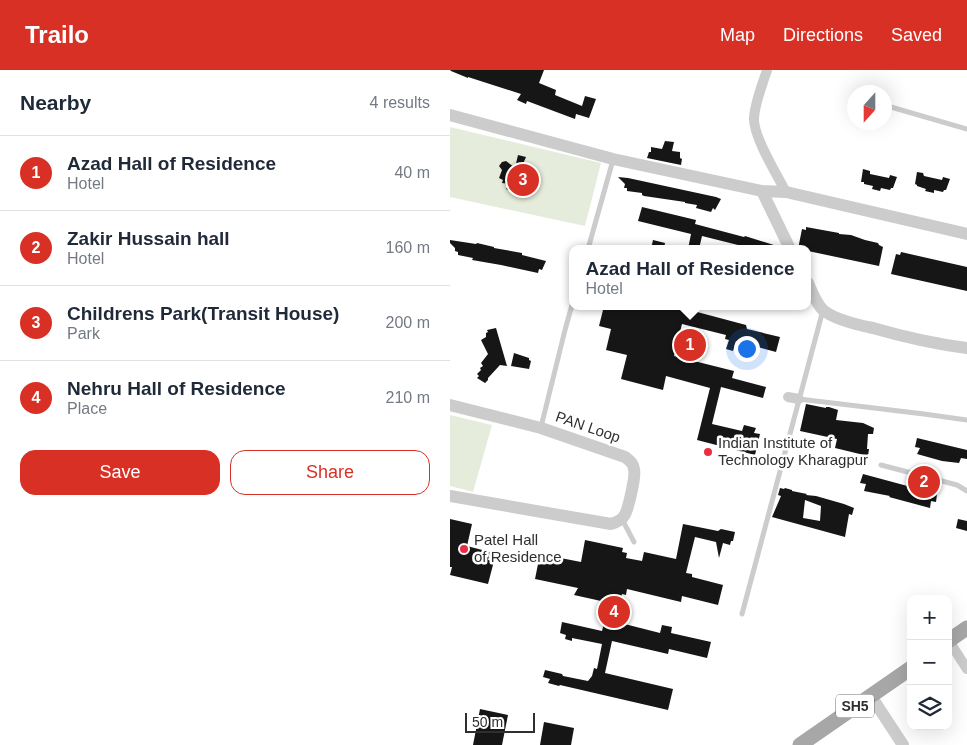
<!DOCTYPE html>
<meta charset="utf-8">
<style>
body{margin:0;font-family:Helvetica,sans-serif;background:#f2f2f3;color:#1f2937}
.controls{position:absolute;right:15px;bottom:15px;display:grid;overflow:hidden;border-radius:10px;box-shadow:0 5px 20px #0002}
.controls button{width:45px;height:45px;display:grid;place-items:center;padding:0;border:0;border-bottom:1px solid #e0e1e3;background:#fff;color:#1f2937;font:25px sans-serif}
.compass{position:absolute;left:397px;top:15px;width:45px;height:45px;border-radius:50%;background:#fff;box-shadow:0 5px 20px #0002;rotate:201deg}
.scale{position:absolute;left:15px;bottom:12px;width:70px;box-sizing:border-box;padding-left:5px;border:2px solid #2f2f2f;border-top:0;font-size:14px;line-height:18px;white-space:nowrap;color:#2f2f2f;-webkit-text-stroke:4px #fff;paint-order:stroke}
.you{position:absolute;left:296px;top:278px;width:18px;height:18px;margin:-12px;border:4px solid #fff;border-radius:50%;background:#1a73e8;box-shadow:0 0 0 8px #1a73e833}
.badge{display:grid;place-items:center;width:32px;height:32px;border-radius:50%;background:#d93025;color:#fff;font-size:16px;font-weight:700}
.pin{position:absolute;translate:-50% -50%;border:2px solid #fff;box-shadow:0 1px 5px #0006}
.popup{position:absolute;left:119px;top:175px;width:242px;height:65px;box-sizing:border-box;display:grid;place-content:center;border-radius:10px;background:#fff;filter:drop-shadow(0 1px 4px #0005);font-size:16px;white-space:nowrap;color:#747a83}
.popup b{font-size:19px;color:#1f2937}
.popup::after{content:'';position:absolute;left:50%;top:100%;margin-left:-10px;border:10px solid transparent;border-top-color:#fff}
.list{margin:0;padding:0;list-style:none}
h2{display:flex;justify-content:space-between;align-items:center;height:65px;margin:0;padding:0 20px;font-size:21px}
h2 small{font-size:16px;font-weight:400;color:#747a83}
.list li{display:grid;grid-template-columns:32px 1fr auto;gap:15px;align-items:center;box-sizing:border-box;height:75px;padding:0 20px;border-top:1px solid #e0e1e3}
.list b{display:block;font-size:19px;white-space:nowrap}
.list p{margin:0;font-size:16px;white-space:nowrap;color:#747a83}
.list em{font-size:16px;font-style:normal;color:#747a83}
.actions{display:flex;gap:10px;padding:15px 20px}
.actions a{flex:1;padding:11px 0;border:1px solid #d93025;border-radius:15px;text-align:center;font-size:18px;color:#d93025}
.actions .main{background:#d93025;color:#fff}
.icon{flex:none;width:28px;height:28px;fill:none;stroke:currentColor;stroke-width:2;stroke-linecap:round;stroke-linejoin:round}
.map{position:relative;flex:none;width:517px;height:675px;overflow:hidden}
header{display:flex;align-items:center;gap:30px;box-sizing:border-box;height:70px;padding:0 25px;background:#d93025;color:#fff}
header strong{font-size:24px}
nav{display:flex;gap:28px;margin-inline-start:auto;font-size:18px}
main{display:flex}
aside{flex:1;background:#fff}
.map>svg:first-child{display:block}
</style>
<header>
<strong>Trailo</strong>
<nav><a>Map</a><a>Directions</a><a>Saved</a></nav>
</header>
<main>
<aside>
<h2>Nearby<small>4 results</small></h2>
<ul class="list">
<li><span class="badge">1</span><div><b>Azad Hall of Residence</b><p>Hotel</p></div><em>40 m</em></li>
<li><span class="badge">2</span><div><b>Zakir Hussain hall</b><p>Hotel</p></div><em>160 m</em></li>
<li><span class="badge">3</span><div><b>Childrens Park(Transit House)</b><p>Park</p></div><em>200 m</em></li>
<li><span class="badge">4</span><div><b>Nehru Hall of Residence</b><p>Place</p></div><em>210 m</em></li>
</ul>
<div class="actions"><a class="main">Save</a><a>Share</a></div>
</aside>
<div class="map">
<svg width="517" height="675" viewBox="0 0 517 675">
<rect width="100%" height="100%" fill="#fff"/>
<g fill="#e6ecdc">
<path d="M 0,57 L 151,93 L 135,156 L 0,127 Z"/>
<path d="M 0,345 L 42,355 L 23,422 L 0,416 Z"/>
</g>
<g fill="#161616" fill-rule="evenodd">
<path d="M 0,0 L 94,0 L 89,13 L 106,20 L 105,25 L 132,36 L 135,26 L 146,29 L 139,48 L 126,44 L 125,49 L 77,31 L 76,34 L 67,30 L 71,24 L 18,7 L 18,8 L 1,1 Z"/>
<path d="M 215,71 L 224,72 L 222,81 L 230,82 L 230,88 L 232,89 L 231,95 L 197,88 L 199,82 L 201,82 L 201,77 L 212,79 Z"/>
<path d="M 68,85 L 76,87 L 73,94 L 85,99 L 79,119 L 72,117 L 70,123 L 66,123 L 56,119 L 61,114 L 52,113 L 53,110 L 49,108 L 52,100 L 49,96 L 52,92 L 56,91 L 65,98 Z"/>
<path d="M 413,99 L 420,101 L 420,104 L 439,108 L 440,105 L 447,107 L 443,118 L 441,118 L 440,120 L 431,118 L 430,121 L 422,119 L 423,116 L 414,114 L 414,112 L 411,112 Z"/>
<path d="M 467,102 L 473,103 L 474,106 L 492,110 L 493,107 L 500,109 L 496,120 L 494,120 L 493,122 L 484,120 L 484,123 L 475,121 L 476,119 L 467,116 L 467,115 L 465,114 Z"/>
<path d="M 168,107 L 178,108 L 266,127 L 271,129 L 265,140 L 263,138 L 261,142 L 246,138 L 247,135 L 235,133 L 235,132 L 194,126 L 192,125 L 192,123 L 177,121 L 177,118 L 174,118 L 175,114 Z"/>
<path d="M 192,137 L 246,150 L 245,154 L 294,167 L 295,166 L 330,177 L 331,179 L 304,179 L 252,166 L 249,179 L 238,179 L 241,164 L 188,151 Z"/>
<path d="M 356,157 L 389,163 L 389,164 L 401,165 L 415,170 L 428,173 L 429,175 L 433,177 L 429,196 L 358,181 L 358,179 L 348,179 L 352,159 L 356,160 Z"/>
<path d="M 0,170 L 26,174 L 27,173 L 44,177 L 44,178 L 72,183 L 72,185 L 96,191 L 92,200 L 89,199 L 88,203 L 51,195 L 22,190 L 23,188 L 8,185 L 8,182 L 5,181 L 5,178 L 0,173 Z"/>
<path d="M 203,170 L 215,173 L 214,179 L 201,179 Z"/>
<path d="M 451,182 L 517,197 L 517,221 L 441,204 L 446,184 L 450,185 Z"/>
<path d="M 154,236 L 237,236 L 236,239 L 296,255 L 297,259 L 330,267 L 326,282 L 286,271 L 283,281 L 276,279 L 279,270 L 275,269 L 276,265 L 232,254 L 224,286 L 284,301 L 282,308 L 316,317 L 313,328 L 271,317 L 262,354 L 292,361 L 294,355 L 306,358 L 304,363 L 310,364 L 305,385 L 247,370 L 260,318 L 216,306 L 213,320 L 171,309 L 177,285 L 156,280 L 161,259 L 149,256 Z"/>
<path d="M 46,258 L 57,296 L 50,295 L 38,308 L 38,310 L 35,313 L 27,308 L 29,306 L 27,304 L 31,300 L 30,298 L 33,296 L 31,293 L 38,284 L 31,270 L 36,267 L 36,263 L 38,262 L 37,260 Z"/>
<path d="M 64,283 L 79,288 L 79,290 L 81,291 L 79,299 L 61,296 Z"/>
<path d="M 356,334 L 376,338 L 376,337 L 379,337 L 388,340 L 386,350 L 413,353 L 424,358 L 423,364 L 418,364 L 417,379 L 419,379 L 418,386 L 385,378 L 387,369 L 350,361 Z"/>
<path d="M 467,368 L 517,380 L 517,389 L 511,388 L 509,393 L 492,391 L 467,384 L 470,378 L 465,377 Z"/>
<path d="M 413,404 L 487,424 L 486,432 L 481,431 L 480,438 L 439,427 L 440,426 L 414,421 L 416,414 L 410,413 Z"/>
<path d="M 330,418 L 334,419 L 335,418 L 342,420 L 342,421 L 357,424 L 356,425 L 366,426 L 394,434 L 404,438 L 402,445 L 399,444 L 395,467 L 322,447 L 331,426 L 328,425 ZM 355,430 L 371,436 L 370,451 L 353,448 Z"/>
<path d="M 0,449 L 22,454 L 17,476 L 40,482 L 38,490 L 44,491 L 38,514 L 0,505 L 2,497 L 0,497 Z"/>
<path d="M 508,449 L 517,451 L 517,461 L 506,458 Z"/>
<path d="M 233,454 L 268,461 L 271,459 L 285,462 L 283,471 L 281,471 L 280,475 L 273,473 L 269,488 L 266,472 L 245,467 L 236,503 L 242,504 L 242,507 L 273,515 L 268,535 L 232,526 L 231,532 L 177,519 L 176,525 L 172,524 L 169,535 L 124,525 L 128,518 L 85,509 L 90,484 L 131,492 L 135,470 L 173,478 L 172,482 L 177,483 L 176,488 L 192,491 L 194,482 L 226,489 Z"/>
<path d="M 155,549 L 210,563 L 212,555 L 222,557 L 221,563 L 261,572 L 257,588 L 219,579 L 218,584 L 162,571 L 155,603 L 223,619 L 218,640 L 110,615 L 109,616 L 98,613 L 100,609 L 93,607 L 95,600 L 112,604 L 113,606 L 138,611 L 142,606 L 144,598 L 147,599 L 152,574 L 122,568 L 122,571 L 115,569 L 116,565 L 110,563 L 112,552 L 152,561 Z"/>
<path d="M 30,639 L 58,645 L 52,675 L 23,675 Z"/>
<path d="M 94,652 L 124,658 L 121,675 L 90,675 Z"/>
</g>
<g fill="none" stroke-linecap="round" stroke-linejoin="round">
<g stroke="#ccc" stroke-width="5">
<path d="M 434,35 L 517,59"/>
<path d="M 138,179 L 163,90"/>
<path d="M 349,329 L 474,344 L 517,350"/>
<path d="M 91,357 L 115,260 L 122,235"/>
<path d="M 431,395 L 507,415 L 517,421"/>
<path d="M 172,449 L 184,472"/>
<path d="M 292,544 L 373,240"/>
</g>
<g stroke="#ccc" stroke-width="10">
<path d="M 317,0 C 312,16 305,32 304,48 C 303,66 327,105 336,122"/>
<path d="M 338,327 L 349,329"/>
<path d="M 499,571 L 517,599"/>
</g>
<g stroke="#ccc" stroke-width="12">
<path d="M 0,45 L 163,89 L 312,121 L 336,122 L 517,164"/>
<path d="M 312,121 L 340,179"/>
<path d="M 358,213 C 362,222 366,233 373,240 C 385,250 408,255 423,258 C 454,267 485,274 517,278"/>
<path d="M 0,335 L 91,358 L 175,387 C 180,391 183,393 184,399 C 186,406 178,441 174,446 C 171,451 166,452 161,454 L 0,426"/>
<path d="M 421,626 L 453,675"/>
</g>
<g stroke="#a7a7a7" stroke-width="15">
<path d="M 498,571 L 517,558"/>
<path d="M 350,675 L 461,598"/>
</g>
</g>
<g fill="#ea2d43" stroke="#fff" stroke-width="2">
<circle cx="258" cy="382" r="5"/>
<circle cx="14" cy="479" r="5"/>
</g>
<g text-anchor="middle" stroke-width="5" stroke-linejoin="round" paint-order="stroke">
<rect fill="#fff" stroke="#6d6d6d" stroke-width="1" x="386" y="624.5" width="38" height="23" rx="4"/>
<g font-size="14" font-weight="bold" fill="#2f2f2f">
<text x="405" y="641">SH5</text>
</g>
<g font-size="15" fill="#2f2f2f" stroke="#fff">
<text transform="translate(138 357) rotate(19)" y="5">PAN Loop</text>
</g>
<g font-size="15" fill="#2f2f2f" stroke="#fff" text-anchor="start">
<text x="268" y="378">Indian Institute of<tspan x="268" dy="17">Technology Kharagpur</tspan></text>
<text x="24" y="475">Patel Hall<tspan x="24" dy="17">of Residence</tspan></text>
</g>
</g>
</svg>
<div class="controls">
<button>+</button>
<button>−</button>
<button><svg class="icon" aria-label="layers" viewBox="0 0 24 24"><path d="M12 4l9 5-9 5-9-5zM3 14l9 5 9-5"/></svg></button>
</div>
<svg class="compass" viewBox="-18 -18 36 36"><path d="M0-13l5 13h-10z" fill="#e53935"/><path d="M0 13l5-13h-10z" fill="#747a83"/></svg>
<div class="scale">50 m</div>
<div class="you"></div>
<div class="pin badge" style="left:240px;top:275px">1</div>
<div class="popup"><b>Azad Hall of Residence</b>Hotel</div>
<div class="pin badge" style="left:474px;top:412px">2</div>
<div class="pin badge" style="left:73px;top:110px">3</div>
<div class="pin badge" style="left:164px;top:542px">4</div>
</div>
</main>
